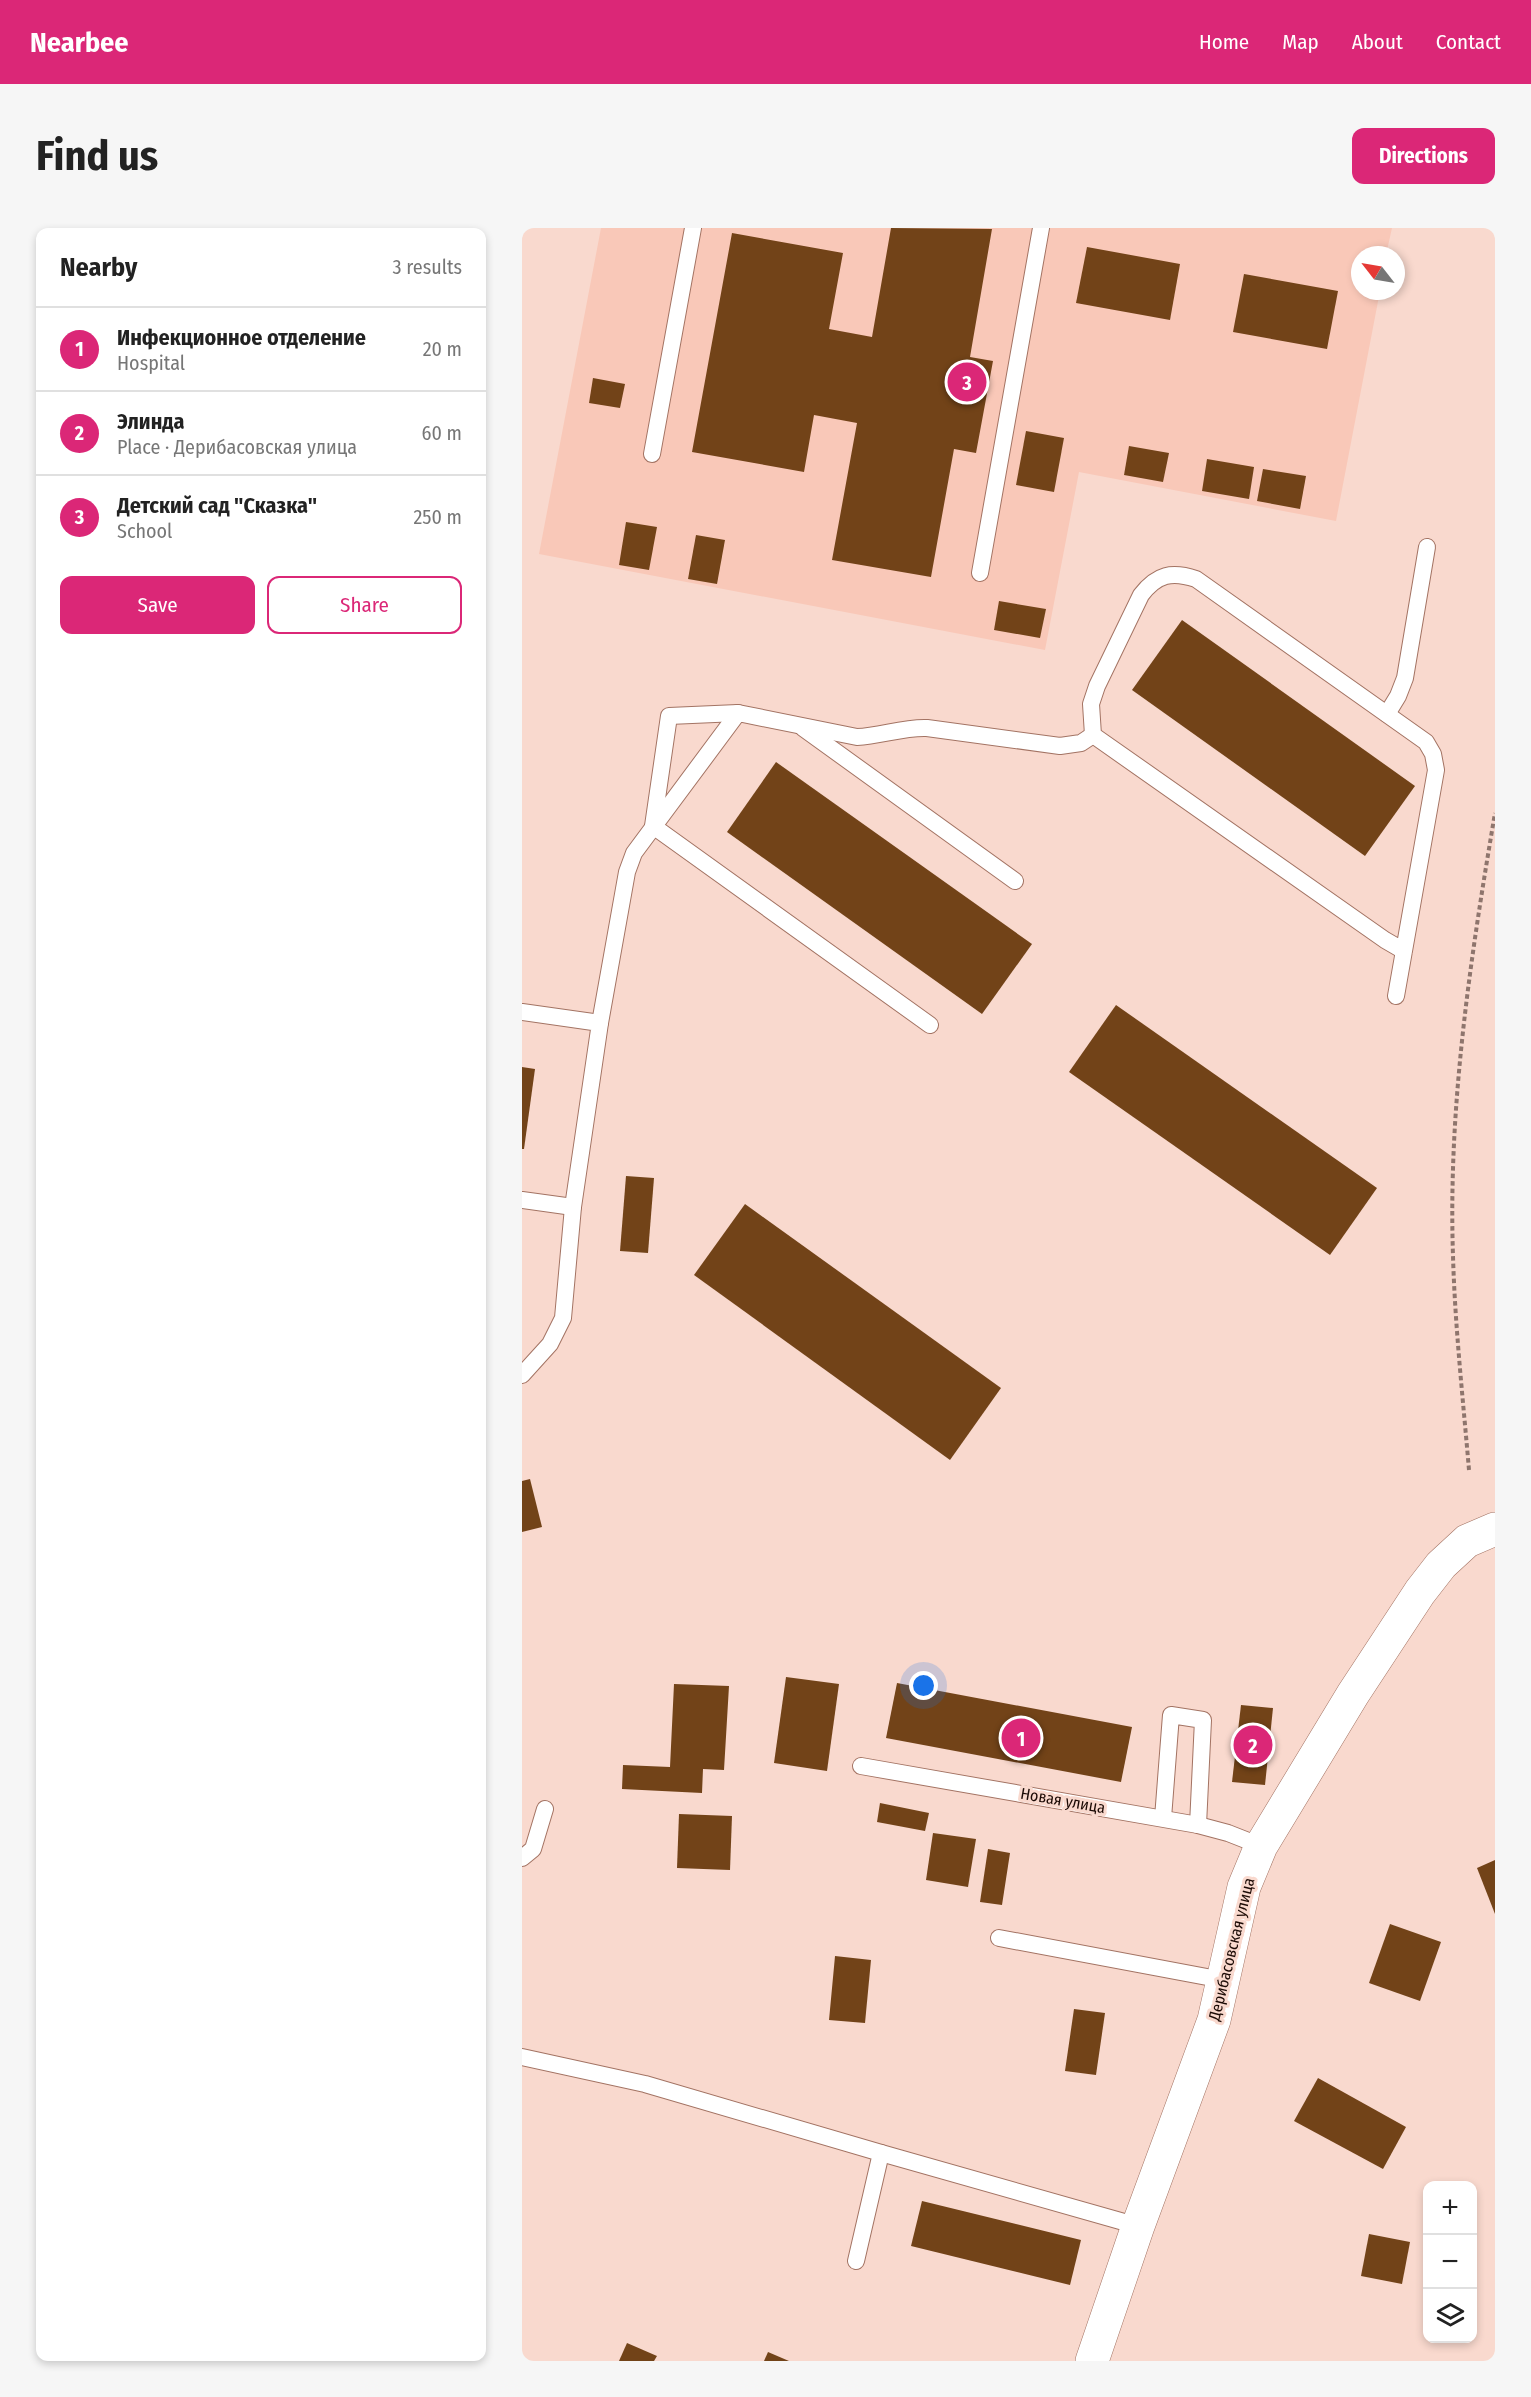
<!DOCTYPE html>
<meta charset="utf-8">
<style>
body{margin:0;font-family:"Fira Sans Condensed",sans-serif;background:#f6f6f6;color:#222}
.controls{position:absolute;right:18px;bottom:18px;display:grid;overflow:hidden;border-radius:12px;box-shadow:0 3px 9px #0003}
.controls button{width:54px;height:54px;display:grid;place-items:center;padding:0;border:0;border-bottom:2px solid #e0e0e0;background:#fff;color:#222;font:30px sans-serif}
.compass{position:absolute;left:829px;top:18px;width:54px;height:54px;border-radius:50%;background:#fff;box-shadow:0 3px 9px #0003;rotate:301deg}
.you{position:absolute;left:402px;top:1458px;width:21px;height:21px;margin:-15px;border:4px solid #fff;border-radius:50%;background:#1a73e8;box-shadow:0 0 0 9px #1a73e833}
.badge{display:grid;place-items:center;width:39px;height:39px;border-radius:50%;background:#db2777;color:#fff;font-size:20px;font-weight:700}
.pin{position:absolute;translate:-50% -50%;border:3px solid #fff;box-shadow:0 2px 6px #0006}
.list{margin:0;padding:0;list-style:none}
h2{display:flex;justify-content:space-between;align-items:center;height:78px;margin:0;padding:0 24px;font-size:26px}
h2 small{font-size:20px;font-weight:400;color:#767676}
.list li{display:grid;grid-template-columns:39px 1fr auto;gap:18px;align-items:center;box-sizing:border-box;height:84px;padding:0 24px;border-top:2px solid #e0e0e0}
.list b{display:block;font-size:22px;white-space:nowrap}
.list p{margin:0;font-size:20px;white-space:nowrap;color:#767676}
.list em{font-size:20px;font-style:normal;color:#767676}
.actions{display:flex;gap:12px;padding:18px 24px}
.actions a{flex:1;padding:14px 0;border:2px solid #db2777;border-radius:12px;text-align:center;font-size:21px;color:#db2777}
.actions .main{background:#db2777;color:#fff}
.icon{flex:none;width:33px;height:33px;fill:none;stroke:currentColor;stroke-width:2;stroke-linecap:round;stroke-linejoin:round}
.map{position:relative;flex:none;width:973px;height:2133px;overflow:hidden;border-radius:12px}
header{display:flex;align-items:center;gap:36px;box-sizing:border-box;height:84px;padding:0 30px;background:#db2777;color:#fff}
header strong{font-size:28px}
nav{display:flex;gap:33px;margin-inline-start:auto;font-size:21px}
.intro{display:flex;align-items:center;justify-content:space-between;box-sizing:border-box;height:144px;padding:0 36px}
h1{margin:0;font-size:42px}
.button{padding:15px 27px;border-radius:12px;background:#db2777;color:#fff;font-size:21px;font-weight:700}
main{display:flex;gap:36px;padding:0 36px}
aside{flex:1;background:#fff;border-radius:12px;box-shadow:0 3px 9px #0003}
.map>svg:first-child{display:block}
</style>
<header>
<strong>Nearbee</strong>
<nav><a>Home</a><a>Map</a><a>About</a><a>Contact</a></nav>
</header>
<div class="intro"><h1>Find us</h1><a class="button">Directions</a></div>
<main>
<aside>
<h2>Nearby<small>3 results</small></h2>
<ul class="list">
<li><span class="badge">1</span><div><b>Инфекционное отделение</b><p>Hospital</p></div><em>20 m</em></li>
<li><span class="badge">2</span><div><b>Элинда</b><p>Place · Дерибасовская улица</p></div><em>60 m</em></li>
<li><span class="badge">3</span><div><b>Детский сад &quot;Сказка&quot;</b><p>School</p></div><em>250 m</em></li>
</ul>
<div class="actions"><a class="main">Save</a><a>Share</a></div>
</aside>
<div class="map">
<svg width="973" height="2133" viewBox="0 0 973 2133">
<rect width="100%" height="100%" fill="#f9d9ce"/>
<path fill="#f9c8b8" d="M 79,0 L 870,0 L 864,27 L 838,27 L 838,63 L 858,63 L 814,293 L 557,244 L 523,422 L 17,326 Z"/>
<g fill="#724318">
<path d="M 369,0 L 470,1 L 448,129 L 471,133 L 454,225 L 432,221 L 409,349 L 310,332 L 335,195 L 292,187 L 282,244 L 170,224 L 210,5 L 321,25 L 307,101 L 350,109 Z"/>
<path d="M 565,19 L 658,36 L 648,92 L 554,75 Z"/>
<path d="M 722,46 L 816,63 L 805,121 L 711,104 Z"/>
<path d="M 71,150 L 103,156 L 98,180 L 67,175 Z"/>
<path d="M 504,203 L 542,210 L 532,264 L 494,257 Z"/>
<path d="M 607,218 L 647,225 L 641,254 L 602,247 Z"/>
<path d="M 685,231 L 732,239 L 727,271 L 680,263 Z"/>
<path d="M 741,241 L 784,248 L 778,281 L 735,273 Z"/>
<path d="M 104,294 L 135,299 L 127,342 L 97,337 Z"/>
<path d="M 174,307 L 203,312 L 195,356 L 166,351 Z"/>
<path d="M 477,373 L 524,381 L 518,410 L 472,402 Z"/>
<path d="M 660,392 L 893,558 L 843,628 L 610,462 Z"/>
<path d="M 254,534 L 510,716 L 460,786 L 205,604 Z"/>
<path d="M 594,777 L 855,960 L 808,1027 L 547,844 Z"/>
<path d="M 0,839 L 13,841 L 2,921 L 0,921 Z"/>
<path d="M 104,948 L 132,950 L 126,1025 L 98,1023 Z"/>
<path d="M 223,976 L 479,1160 L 428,1232 L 172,1047 Z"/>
<path d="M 8,1251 L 20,1299 L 0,1304 L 0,1253 Z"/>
<path d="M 264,1449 L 317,1456 L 305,1543 L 252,1535 Z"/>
<path d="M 375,1455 L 610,1499 L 599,1554 L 364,1510 Z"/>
<path d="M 152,1456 L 207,1458 L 202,1542 L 181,1541 L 180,1565 L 100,1561 L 101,1537 L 148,1539 Z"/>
<path d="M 719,1477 L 751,1480 L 743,1557 L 710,1554 Z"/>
<path d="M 358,1575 L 407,1585 L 403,1603 L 355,1594 Z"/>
<path d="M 157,1586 L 210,1588 L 208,1642 L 155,1640 Z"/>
<path d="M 411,1605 L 454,1611 L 446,1659 L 404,1652 Z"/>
<path d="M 466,1621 L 488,1625 L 480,1677 L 458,1674 Z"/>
<path d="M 973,1632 L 973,1686 L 955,1640 Z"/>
<path d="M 868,1696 L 919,1714 L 898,1773 L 847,1755 Z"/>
<path d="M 313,1728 L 349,1732 L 343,1795 L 307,1792 Z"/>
<path d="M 552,1781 L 583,1785 L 574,1847 L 543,1843 Z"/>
<path d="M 796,1850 L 884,1899 L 861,1941 L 772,1893 Z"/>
<path d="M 400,1973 L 559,2012 L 548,2057 L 389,2018 Z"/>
<path d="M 847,2006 L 888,2014 L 880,2056 L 839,2048 Z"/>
<path d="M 105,2115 L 135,2128 L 132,2133 L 97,2133 Z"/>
<path d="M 246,2124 L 267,2133 L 242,2133 Z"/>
</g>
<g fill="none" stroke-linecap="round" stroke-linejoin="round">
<g stroke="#a37363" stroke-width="18">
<g id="lane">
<path d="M 130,226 L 171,0"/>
<path d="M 458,345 L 519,0"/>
<path d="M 216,485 L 147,488 L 131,598 L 408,797"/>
<path d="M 865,486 L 876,468 L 883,450 L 905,319"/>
<path d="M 281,500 L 493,653"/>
<path d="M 874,768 L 914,542 L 911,526 L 904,514 L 674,351 C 650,343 635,346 619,367 L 575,458 L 569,476 L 571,507 L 863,712 L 882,723"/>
<path d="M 0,784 L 78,795 L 51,979 L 41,1090 L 28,1116 L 0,1147"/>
<path d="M 78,795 L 105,644 L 112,625 L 216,485 L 335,509 C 359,508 381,499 405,500 L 538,518 L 559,515 L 571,507"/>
<path d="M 0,972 L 51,979"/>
<path d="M 339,1538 L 676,1597 L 706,1605 L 739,1618"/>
<path d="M 641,1590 L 649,1487 L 681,1492 L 676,1597"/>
<path d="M 0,1630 L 11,1621 L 23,1581"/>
<path d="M 477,1710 L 701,1752"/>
<path d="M 0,1829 L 123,1856 L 359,1925 L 334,2033"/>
<path d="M 359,1925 L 616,1998"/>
</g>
</g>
<g stroke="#a37363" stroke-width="34">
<path id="secondary" d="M 570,2133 L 616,1998 L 692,1792 L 722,1659 L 739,1618 L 831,1466 L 898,1364 L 919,1337 L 945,1313 L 973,1301"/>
</g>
<path stroke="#8e756d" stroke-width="4" stroke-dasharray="4.5 3" stroke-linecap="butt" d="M 947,1242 C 941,1171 933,1099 931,1028 C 926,879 948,732 973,585"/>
<use href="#lane" stroke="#fff" stroke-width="16"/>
<use href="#secondary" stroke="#fff" stroke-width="33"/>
</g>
<g text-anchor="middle" stroke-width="6" stroke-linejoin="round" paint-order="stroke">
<g font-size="16" fill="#1b0a05" stroke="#f9d9ce">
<text transform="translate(541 1572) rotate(10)" y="6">Новая улица</text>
<text transform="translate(709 1721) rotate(-76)" y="6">Дерибасовская улица</text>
</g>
</g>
</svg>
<div class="controls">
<button>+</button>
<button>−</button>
<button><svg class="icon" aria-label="layers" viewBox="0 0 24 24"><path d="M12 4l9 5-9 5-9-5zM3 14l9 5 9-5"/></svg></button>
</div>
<svg class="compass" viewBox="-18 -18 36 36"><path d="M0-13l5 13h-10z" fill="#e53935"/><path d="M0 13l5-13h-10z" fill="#767676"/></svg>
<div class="you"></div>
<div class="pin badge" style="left:499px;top:1510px">1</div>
<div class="pin badge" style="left:731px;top:1517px">2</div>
<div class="pin badge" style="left:445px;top:154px">3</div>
</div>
</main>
